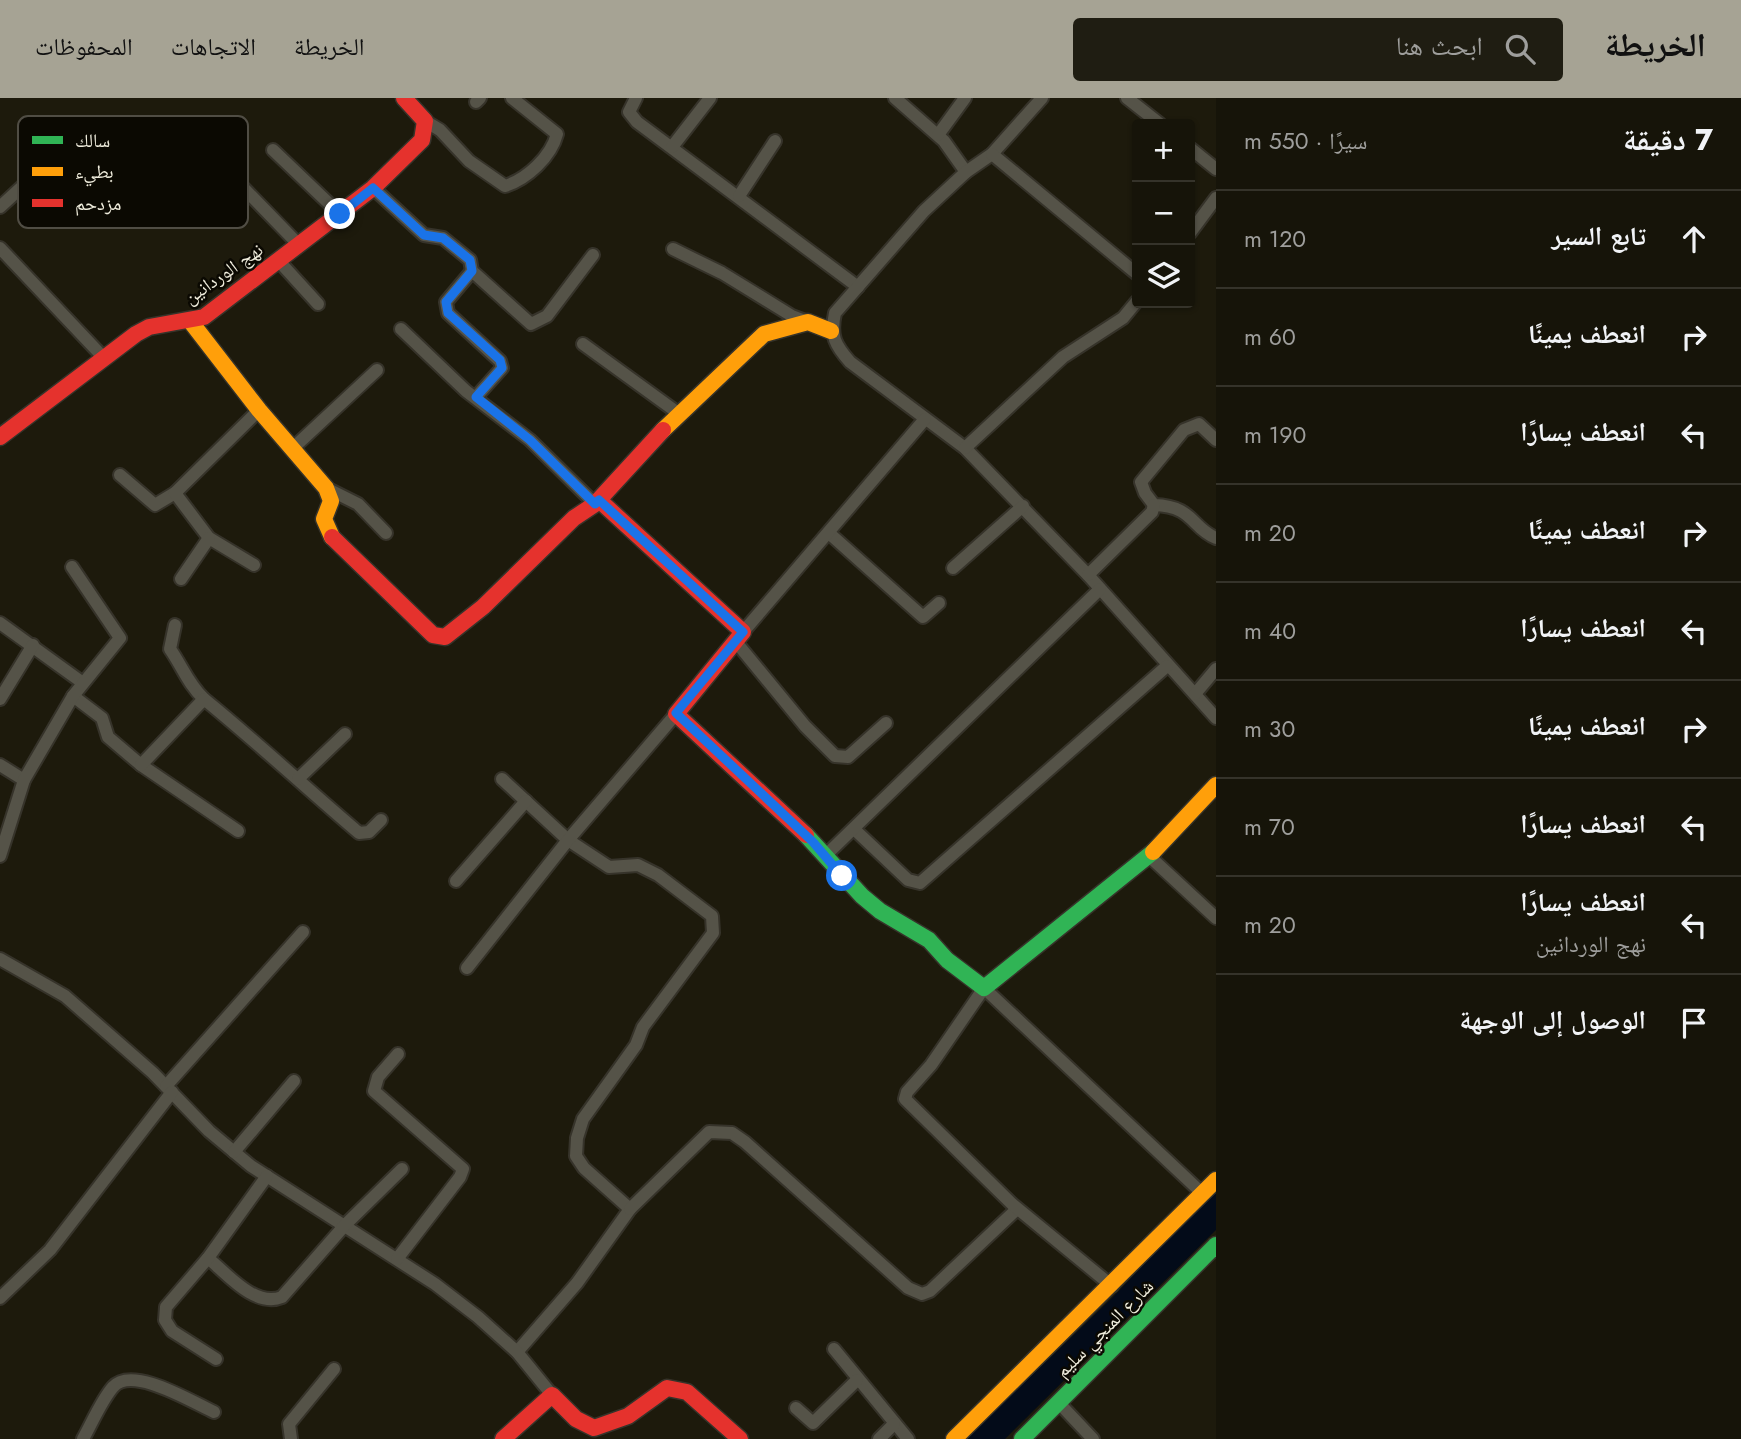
<!DOCTYPE html>
<html lang="ar">
<meta charset="utf-8">
<style>
body{margin:0;font-family:Jost,"Noto Naskh Arabic",sans-serif;background:#1f1d12;color:#f1f3f6;direction:rtl}
.controls{position:absolute;right:21px;top:21px;display:grid;overflow:hidden;border-radius:7px;box-shadow:0 2px 5px #0004}
.controls button{width:63px;height:63px;display:grid;place-items:center;padding:0;border:0;border-bottom:2px solid #35332a;background:#161409;color:#f1f3f6;font:35px sans-serif}
.stop{position:absolute;width:21px;height:21px;margin:-16px;border:5px solid #1a73e8;border-radius:50%;background:#fff}
.stop.end{background:#1a73e8;border-color:#fff;box-shadow:0 2px 7px #0008}
.list{margin:0;padding:0;list-style:none}
h2{display:flex;justify-content:space-between;align-items:center;height:91px;margin:0;padding:0 28px;font-size:30px}
h2 small{font-size:23px;font-weight:400;color:#9e9e9c}
.list li{display:grid;grid-template-columns:46px 1fr auto;gap:21px;align-items:center;box-sizing:border-box;height:98px;padding:0 28px;border-top:2px solid #35332a}
.list b{display:block;font-size:26px;white-space:nowrap}
.list p{margin:0;font-size:23px;white-space:nowrap;color:#9e9e9c}
.list em{font-size:23px;font-style:normal;color:#9e9e9c}
.icon{flex:none;width:38px;height:38px;fill:none;stroke:currentColor;stroke-width:2;stroke-linecap:round;stroke-linejoin:round}
.map{position:relative;flex:none;width:1216px;height:1341px;overflow:hidden;direction:ltr}
header{display:flex;align-items:center;gap:42px;box-sizing:border-box;height:98px;padding:0 35px;background:#a6a394;color:#111}
header strong{font-size:33px}
nav{display:flex;gap:38px;margin-inline-start:auto;font-size:24px}
.search{width:490px;height:63px;background:#1f1d12;display:flex;align-items:center;gap:18px;box-sizing:border-box;padding:0 24px;border-radius:7px;color:#9e9e9c;font-size:26px}
main{display:flex}
aside{flex:1;background:#161409}
.map>svg:first-child{display:block}
</style>
<header>
<strong>الخريطة</strong>
<div class="search"><svg class="icon" aria-label="search" viewBox="0 0 24 24"><circle cx="10" cy="10" r="6"/><path d="M15 15l6 6"/></svg>ابحث هنا</div>
<nav><a>الخريطة</a><a>الاتجاهات</a><a>المحفوظات</a></nav>
</header>
<main>
<aside>
<h2>7 دقيقة<small>سيرًا · 550 m</small></h2>
<ul class="list">
<li><svg class="icon" aria-label="ahead" viewBox="0 0 24 24"><path d="M12 20V5M6 11l6-6 6 6"/></svg><div><b>تابع السير</b></div><em>120 m</em></li>
<li><svg class="icon" aria-label="right" viewBox="0 0 24 24"><path d="M7 20v-9h11M14 6l5 5-5 5"/></svg><div><b>انعطف يمينًا</b></div><em>60 m</em></li>
<li><svg class="icon" aria-label="left" viewBox="0 0 24 24"><path d="M17 20v-9H6M10 6l-5 5 5 5"/></svg><div><b>انعطف يسارًا</b></div><em>190 m</em></li>
<li><svg class="icon" aria-label="right" viewBox="0 0 24 24"><path d="M7 20v-9h11M14 6l5 5-5 5"/></svg><div><b>انعطف يمينًا</b></div><em>20 m</em></li>
<li><svg class="icon" aria-label="left" viewBox="0 0 24 24"><path d="M17 20v-9H6M10 6l-5 5 5 5"/></svg><div><b>انعطف يسارًا</b></div><em>40 m</em></li>
<li><svg class="icon" aria-label="right" viewBox="0 0 24 24"><path d="M7 20v-9h11M14 6l5 5-5 5"/></svg><div><b>انعطف يمينًا</b></div><em>30 m</em></li>
<li><svg class="icon" aria-label="left" viewBox="0 0 24 24"><path d="M17 20v-9H6M10 6l-5 5 5 5"/></svg><div><b>انعطف يسارًا</b></div><em>70 m</em></li>
<li><svg class="icon" aria-label="left" viewBox="0 0 24 24"><path d="M17 20v-9H6M10 6l-5 5 5 5"/></svg><div><b>انعطف يسارًا</b><p>نهج الوردانين</p></div><em>20 m</em></li>
<li><svg class="icon" aria-label="arrive" viewBox="0 0 24 24"><path d="M6 21V4h12l-3 4 3 4H6"/></svg><div><b>الوصول إلى الوجهة</b></div></li>
</ul>
</aside>
<div class="map">
<svg width="1216" height="1341" viewBox="0 0 1216 1341">
<rect width="100%" height="100%" fill="#1d1a0c"/>
<path fill="#030b19" d="M 1216,1091 L 1216,1132 L 1005,1341 L 966,1341 L 1113,1199 Z"/>
<g fill="none" stroke-linecap="round" stroke-linejoin="round">
<g stroke="#36332a" stroke-width="16">
<g id="street">
<path d="M 636,0 L 629,14 L 637,24 L 858,189"/>
<path d="M 895,0 L 944,43 L 966,74"/>
<path d="M 1042,0 L 992,56 L 966,74 L 924,113 L 835,215 C 830,238 835,247 850,264 L 965,350 L 1088,477 L 1216,620"/>
<path d="M 1127,0 L 1160,26"/>
<path d="M 476,4 L 480,0"/>
<path d="M 425,23 L 440,32 L 469,63 L 505,88 C 527,81 551,59 557,36 L 512,0"/>
<path d="M 938,37 L 965,0"/>
<path d="M 198,43 L 298,146"/>
<path d="M 672,49 L 710,0"/>
<path d="M 1190,50 L 1216,71"/>
<path d="M 273,52 L 340,116"/>
<path d="M 992,56 L 1137,176"/>
<path d="M 373,90 L 424,137 L 443,140 L 470,162 L 472,173 L 531,226 L 547,218 L 593,157"/>
<path d="M 739,98 L 775,43"/>
<path d="M 0,109 L 25,86"/>
<path d="M 1190,135 L 1216,100"/>
<path d="M 0,150 L 103,259"/>
<path d="M 673,151 L 722,175 L 792,218 L 808,224"/>
<path d="M 278,162 L 318,206"/>
<path d="M 472,173 L 446,204 L 448,215 L 500,263 L 502,270 L 476,299"/>
<path d="M 401,231 L 466,293 L 530,342 L 595,406"/>
<path d="M 583,246 L 678,315"/>
<path d="M 1216,342 L 1199,326 L 1184,332 L 1141,384 L 1145,395 L 1154,407 C 1194,408 1191,430 1216,440"/>
<path d="M 965,350 L 1063,259 L 1123,220 L 1137,203"/>
<path d="M 292,351 L 377,272"/>
<path d="M 120,377 L 155,407 L 175,395"/>
<path d="M 326,390 L 358,406 L 386,435"/>
<path d="M 830,436 L 923,519 L 939,505"/>
<path d="M 254,467 L 209,440 L 175,395 L 259,312"/>
<path d="M 953,470 L 1023,408"/>
<path d="M 1088,477 L 1152,414 L 1154,407"/>
<path d="M 181,481 L 209,440"/>
<path d="M 0,525 L 83,585"/>
<path d="M 175,527 L 170,551 C 182,568 188,586 204,601"/>
<path d="M 743,534 L 925,321"/>
<path d="M 736,544 L 805,628 L 835,658 L 848,659 L 886,625"/>
<path d="M 1195,596 L 1216,571"/>
<path d="M 73,598 L 102,620 L 108,639 L 141,667 L 238,733"/>
<path d="M 0,601 L 33,547"/>
<path d="M 0,667 L 24,682"/>
<path d="M 141,667 L 204,601 C 257,644 307,691 359,735 L 369,734 L 381,722"/>
<path d="M 298,681 L 345,636"/>
<path d="M 502,681 L 568,742 L 609,769 L 638,767 L 658,777 L 712,818 L 713,835 L 643,929 L 636,947 L 583,1021 L 577,1040 L 576,1058 L 584,1070 L 630,1111 L 577,1185 L 517,1254"/>
<path d="M 854,731 L 908,782 L 920,785 L 1167,568"/>
<path d="M 0,758 L 24,682 L 73,598 L 120,540 L 72,469"/>
<path d="M 825,758 L 1100,491"/>
<path d="M 1149,758 L 1216,820"/>
<path d="M 456,783 L 526,703"/>
<path d="M 0,861 L 65,898 L 153,975 L 209,1033 L 251,1068 L 435,1186 L 478,1219 L 517,1254 L 552,1297"/>
<path d="M 467,870 L 568,742 L 676,616"/>
<path d="M 166,988 L 303,834"/>
<path d="M 234,1054 L 294,983"/>
<path d="M 630,1111 L 709,1034 L 732,1035 L 745,1044 L 908,1190 L 922,1196 L 930,1193 L 1017,1111"/>
<path d="M 208,1160 C 227,1176 255,1210 282,1199 L 345,1127 L 402,1071"/>
<path d="M 397,1161 L 460,1079 L 463,1071 L 374,993 L 378,979 L 398,956"/>
<path d="M 1112,1188 L 1012,1106 L 905,1001 L 907,994 L 931,967 L 984,890 L 1203,1096"/>
<path d="M 0,1200 L 50,1152 L 172,994"/>
<path d="M 834,1251 L 908,1341"/>
<path d="M 216,1261 L 172,1233 L 165,1222 L 166,1209 L 208,1160 L 267,1078"/>
<path d="M 1059,1305 L 1093,1341"/>
<path d="M 796,1310 L 813,1325 L 857,1282"/>
<path d="M 83,1341 C 92,1325 101,1303 113,1289 C 132,1267 192,1304 214,1314"/>
<path d="M 291,1341 L 289,1326 L 334,1271"/>
<path d="M 879,1341 L 894,1326"/>
</g>
</g>
<g stroke="#36332a" stroke-width="19">
<g id="fast">
<path d="M 806,737 L 862,798 L 880,813 L 929,842 L 947,862 L 984,890 L 1153,754"/>
<path d="M 1022,1341 L 1216,1147"/>
</g>
</g>
<g stroke="#36332a" stroke-width="19">
<g id="slow">
<path d="M 191,224 L 259,312 L 326,390 L 331,403 L 324,421 L 332,439"/>
<path d="M 663,332 L 764,236 L 808,224 L 831,233"/>
<path d="M 1153,754 L 1216,687"/>
<path d="M 954,1341 L 1216,1082"/>
</g>
</g>
<g stroke="#36332a" stroke-width="19">
<g id="jam">
<path d="M 0,339 L 136,236 L 149,229 L 204,219 L 373,90 L 422,42 L 425,23 L 404,0"/>
<path d="M 599,402 L 743,534 L 676,616 L 806,737"/>
<path d="M 332,439 L 433,537 L 445,539 L 483,509 L 574,420 L 595,406 L 663,332"/>
<path d="M 503,1341 L 552,1297 L 576,1321 L 594,1330 L 628,1318 L 667,1290 L 687,1294 L 740,1341"/>
</g>
</g>
<use href="#street" stroke="#555348" stroke-width="12"/>
<use href="#fast" stroke="#30b455" stroke-width="16"/>
<use href="#slow" stroke="#ff9f0a" stroke-width="16"/>
<use href="#jam" stroke="#e5322d" stroke-width="16"/>
</g>
<g fill="none" stroke-linecap="round" stroke-linejoin="round">
<path stroke="#1a73e8" stroke-width="9" d="M 340,116 L 373,90 L 424,137 L 443,140 L 470,162 L 472,173 L 446,204 L 448,215 L 500,262 L 502,270 L 476,299 L 530,342 L 595,406 L 599,402 L 743,534 L 676,615 L 813,744 L 842,778"/>
</g>
<g text-anchor="middle" stroke-width="5" stroke-linejoin="round" paint-order="stroke">
<g font-size="19" fill="#f0eddd" stroke="#0b0902">
<text transform="translate(223 175) rotate(-35)" y="7">نهج الوردانين</text>
<text transform="translate(1104 1230) rotate(-45)" y="7">شارع المنجي سليم</text>
</g>
</g>
<rect x="18" y="18" width="230" height="112" rx="10" fill="#0b0902" stroke="#504d44" stroke-width="2"/>
<rect x="32" y="38" width="31" height="8" fill="#30b455"/>
<rect x="32" y="69" width="31" height="9" fill="#ff9f0a"/>
<rect x="32" y="101" width="31" height="8" fill="#e5322d"/>
<g font-size="19" fill="#f0eddd">
<text x="75" y="49">سالك</text>
<text x="75" y="80">بطيء</text>
<text x="75" y="112">مزدحم</text>
</g>
</svg>
<div class="controls">
<button>+</button>
<button>−</button>
<button><svg class="icon" aria-label="layers" viewBox="0 0 24 24"><path d="M12 4l9 5-9 5-9-5zM3 14l9 5 9-5"/></svg></button>
</div>
<div class="stop" style="left:842px;top:778px"></div>
<div class="stop end" style="left:340px;top:116px"></div>
</div>
</main>
